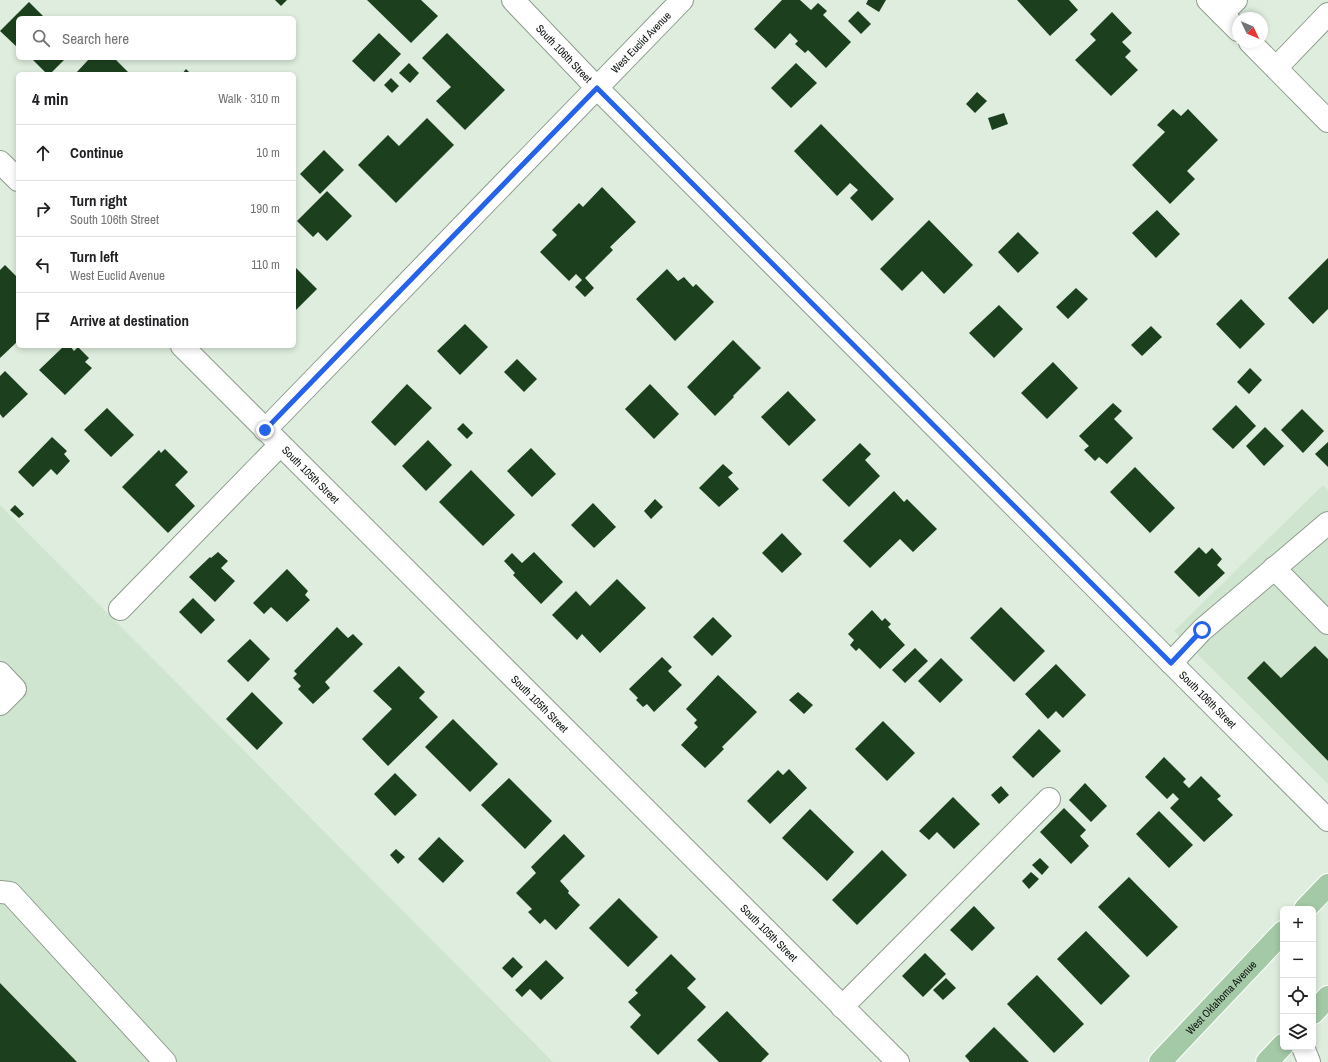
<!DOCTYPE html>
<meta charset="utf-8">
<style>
body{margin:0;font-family:"Archivo Narrow",sans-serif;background:#f2f2f2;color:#202124}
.controls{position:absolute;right:12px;bottom:12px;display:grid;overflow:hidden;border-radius:6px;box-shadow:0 2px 6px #0003}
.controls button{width:36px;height:36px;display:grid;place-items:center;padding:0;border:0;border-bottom:1px solid #e0e0e0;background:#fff;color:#202124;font:20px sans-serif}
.compass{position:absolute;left:1232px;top:12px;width:36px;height:36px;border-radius:50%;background:#fff;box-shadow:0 2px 6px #0003;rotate:134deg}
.stop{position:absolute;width:12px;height:12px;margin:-9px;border:3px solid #2563eb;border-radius:50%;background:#fff}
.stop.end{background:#2563eb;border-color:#fff;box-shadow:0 1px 4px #0008}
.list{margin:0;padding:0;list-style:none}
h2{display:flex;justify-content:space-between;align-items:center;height:52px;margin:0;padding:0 16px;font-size:17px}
h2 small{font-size:13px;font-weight:400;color:#757577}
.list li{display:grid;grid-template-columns:26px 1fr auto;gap:12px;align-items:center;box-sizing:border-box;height:56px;padding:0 16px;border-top:1px solid #e0e0e0}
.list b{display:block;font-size:15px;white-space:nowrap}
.list p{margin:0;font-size:13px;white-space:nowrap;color:#757577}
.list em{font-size:13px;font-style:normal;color:#757577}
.icon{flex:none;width:22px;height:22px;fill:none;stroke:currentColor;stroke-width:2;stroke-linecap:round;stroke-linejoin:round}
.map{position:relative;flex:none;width:1328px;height:1062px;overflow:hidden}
.search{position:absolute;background:#fff;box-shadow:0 2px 6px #0003;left:16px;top:16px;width:280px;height:44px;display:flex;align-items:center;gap:10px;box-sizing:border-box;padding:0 14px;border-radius:6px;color:#757577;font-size:15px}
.panel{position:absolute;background:#fff;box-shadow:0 2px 6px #0003;left:16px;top:72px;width:280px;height:276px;border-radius:6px}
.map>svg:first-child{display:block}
</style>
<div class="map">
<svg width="1328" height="1062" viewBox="0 0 1328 1062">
<rect width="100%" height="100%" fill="#deedde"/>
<g fill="#d0e5d0">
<path d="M 1323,485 L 1328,490 L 1328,784 L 1174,631 Z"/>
<path d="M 0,505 L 553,1062 L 0,1062 Z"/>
</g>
<g fill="#1c401e">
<path d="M 275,0 L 287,0 L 281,6 Z"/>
<path d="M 367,0 L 421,0 L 438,16 L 411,43 Z"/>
<path d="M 782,0 L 800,0 L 811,10 L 818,3 L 827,11 L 823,15 L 851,42 L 826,68 L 808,50 L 805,53 L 795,44 L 798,41 L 790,33 L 775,49 L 754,29 Z"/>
<path d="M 868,0 L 886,0 L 879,12 L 866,4 Z"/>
<path d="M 1017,0 L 1069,0 L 1078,10 L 1050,36 Z"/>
<path d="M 29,2 L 45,18 L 18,18 L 18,48 L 0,31 Z"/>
<path d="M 858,11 L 871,24 L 861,34 L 848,21 Z"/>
<path d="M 1112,12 L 1132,33 L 1122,42 L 1131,51 L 1125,57 L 1138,70 L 1111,96 L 1075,60 L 1096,40 L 1090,34 Z"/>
<path d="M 379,33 L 401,54 L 374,82 L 352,61 Z"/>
<path d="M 447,33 L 505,90 L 465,130 L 436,101 L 451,87 L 422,58 Z"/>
<path d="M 31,58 L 66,58 L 50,74 L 47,74 Z"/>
<path d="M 90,58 L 114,58 L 130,74 L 75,74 Z"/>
<path d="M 409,63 L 419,73 L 410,83 L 399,73 Z"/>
<path d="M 796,63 L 817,83 L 791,108 L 771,88 Z"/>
<path d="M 186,69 L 191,74 L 182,74 Z"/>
<path d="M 391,78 L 399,86 L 392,93 L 384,85 Z"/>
<path d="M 977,92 L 987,101 L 975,113 L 966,104 Z"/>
<path d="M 1173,109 L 1181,116 L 1188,109 L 1218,140 L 1187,171 L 1195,179 L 1170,204 L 1132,165 L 1165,132 L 1157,125 Z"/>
<path d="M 1004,113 L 1008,124 L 992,130 L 988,118 Z"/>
<path d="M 427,118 L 454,145 L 396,203 L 358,165 L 388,135 L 399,146 Z"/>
<path d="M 821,124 L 894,199 L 872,221 L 850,198 L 858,190 L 850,183 L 837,196 L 794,151 Z"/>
<path d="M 324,150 L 344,170 L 320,194 L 300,174 Z"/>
<path d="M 602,187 L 636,222 L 610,247 L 613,250 L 585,278 L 594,288 L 585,297 L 575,287 L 582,280 L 576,274 L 569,281 L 540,252 L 557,235 L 552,230 L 579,203 L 583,207 Z"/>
<path d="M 327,191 L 352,216 L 327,241 L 318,232 L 313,237 L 297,221 Z"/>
<path d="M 1157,210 L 1180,234 L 1156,258 L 1132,233 Z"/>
<path d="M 929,220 L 973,265 L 944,294 L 922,271 L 902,291 L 880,269 Z"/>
<path d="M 1018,232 L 1039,253 L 1018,273 L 998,252 Z"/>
<path d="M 1328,258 L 1328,309 L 1313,324 L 1288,298 Z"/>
<path d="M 5,265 L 18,278 L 18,341 L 0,358 L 0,270 Z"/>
<path d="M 294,266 L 317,289 L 294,312 Z"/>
<path d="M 667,269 L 678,281 L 684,277 L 693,287 L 696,284 L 714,302 L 675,341 L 636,299 Z"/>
<path d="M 1076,288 L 1088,299 L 1068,319 L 1056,307 Z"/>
<path d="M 1241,299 L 1265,324 L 1240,349 L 1216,324 Z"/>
<path d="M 999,305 L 1023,329 L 994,358 L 969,333 Z"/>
<path d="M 465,324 L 488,347 L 460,375 L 437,351 Z"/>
<path d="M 1151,326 L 1162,337 L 1142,356 L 1131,345 Z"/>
<path d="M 733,340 L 761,368 L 733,396 L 734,397 L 715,416 L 687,387 Z"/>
<path d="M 64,346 L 70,346 L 74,351 L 78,347 L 89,358 L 85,362 L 92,368 L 65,395 L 39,370 Z"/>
<path d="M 517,359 L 537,379 L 524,392 L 504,372 Z"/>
<path d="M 1053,362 L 1078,388 L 1047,419 L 1021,393 Z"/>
<path d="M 1250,368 L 1262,380 L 1249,394 L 1237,382 Z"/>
<path d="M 5,371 L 28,394 L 3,418 L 0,414 L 0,376 Z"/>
<path d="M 407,384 L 432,408 L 395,446 L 371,422 Z"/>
<path d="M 650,384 L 679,414 L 654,439 L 625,409 Z"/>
<path d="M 788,391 L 816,420 L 789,446 L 761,417 Z"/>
<path d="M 1113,403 L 1122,411 L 1114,419 L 1133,438 L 1107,464 L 1099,457 L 1095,461 L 1084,450 L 1089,446 L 1079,436 Z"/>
<path d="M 1236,405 L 1256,426 L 1233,449 L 1212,429 Z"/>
<path d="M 107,408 L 134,435 L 111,457 L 84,430 Z"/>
<path d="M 1302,409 L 1324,431 L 1303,453 L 1281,430 Z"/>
<path d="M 463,423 L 473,433 L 467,439 L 457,429 Z"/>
<path d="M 1265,427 L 1284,446 L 1264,466 L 1246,446 Z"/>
<path d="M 52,437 L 67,451 L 64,454 L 70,461 L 57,475 L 51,469 L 33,487 L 18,472 Z"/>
<path d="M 428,440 L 452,465 L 426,491 L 402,466 Z"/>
<path d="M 1328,442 L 1328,467 L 1315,454 Z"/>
<path d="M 860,443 L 871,454 L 865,460 L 880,476 L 849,507 L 822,480 Z"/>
<path d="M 531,448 L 556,474 L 532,497 L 507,471 Z"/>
<path d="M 165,449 L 188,472 L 175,485 L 195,506 L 168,533 L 122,487 L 159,450 L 161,453 Z"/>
<path d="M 723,464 L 733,473 L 728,477 L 739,489 L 719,507 L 699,488 Z"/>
<path d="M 1135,467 L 1175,508 L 1150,533 L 1110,492 Z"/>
<path d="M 471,470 L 515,515 L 483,546 L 439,502 Z"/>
<path d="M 894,491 L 904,502 L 907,499 L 937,529 L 913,552 L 900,539 L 870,568 L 843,541 Z"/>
<path d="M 655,499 L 663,507 L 651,519 L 644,511 Z"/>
<path d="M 593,503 L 616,527 L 594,548 L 571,525 Z"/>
<path d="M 15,505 L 24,514 L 19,518 L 10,510 Z"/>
<path d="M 782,533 L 802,554 L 782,573 L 762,553 Z"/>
<path d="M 1199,547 L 1206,554 L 1212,548 L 1222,559 L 1217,565 L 1225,573 L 1199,597 L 1174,572 Z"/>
<path d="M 218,552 L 228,561 L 221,568 L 235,581 L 215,602 L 189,577 L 210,557 L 211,558 Z"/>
<path d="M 534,552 L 563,582 L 541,604 L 513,575 L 515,573 L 504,561 L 512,553 L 522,563 Z"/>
<path d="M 287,569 L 308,591 L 305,595 L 310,600 L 287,622 L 271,607 L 264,614 L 253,603 Z"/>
<path d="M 617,579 L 646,608 L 600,653 L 582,634 L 577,640 L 552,615 L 576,591 L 590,606 Z"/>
<path d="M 193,598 L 215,620 L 201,634 L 179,612 Z"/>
<path d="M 1001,607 L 1045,651 L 1014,682 L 970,638 Z"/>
<path d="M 872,610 L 882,621 L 885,618 L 891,624 L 888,627 L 905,645 L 880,669 L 859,648 L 856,651 L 850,645 L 854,640 L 848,634 Z"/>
<path d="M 713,617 L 732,636 L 712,656 L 693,637 Z"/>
<path d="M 337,627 L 348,638 L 353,634 L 363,644 L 325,682 L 330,688 L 313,704 L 298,689 L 301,686 L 293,678 L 297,674 L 294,671 Z"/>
<path d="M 250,639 L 270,659 L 248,682 L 227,661 Z"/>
<path d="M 1315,646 L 1328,659 L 1328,761 L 1247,678 L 1264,661 L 1281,678 Z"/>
<path d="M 915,648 L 928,661 L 905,683 L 892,670 Z"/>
<path d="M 662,657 L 672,667 L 668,671 L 682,685 L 654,712 L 647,704 L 643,707 L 636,700 L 638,698 L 629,689 Z"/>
<path d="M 941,658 L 963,680 L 940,703 L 918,681 Z"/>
<path d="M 1056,664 L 1086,695 L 1063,718 L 1056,711 L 1048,719 L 1025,694 Z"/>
<path d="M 399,666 L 425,692 L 419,698 L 438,717 L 388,766 L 362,739 L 392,709 L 373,691 Z"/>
<path d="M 718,675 L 757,712 L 722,747 L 724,749 L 705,768 L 681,745 L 698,727 L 694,723 L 697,720 L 686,709 Z"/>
<path d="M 252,692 L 283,723 L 257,750 L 226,719 Z"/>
<path d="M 798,692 L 813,705 L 804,714 L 789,700 Z"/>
<path d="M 453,719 L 498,764 L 470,792 L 425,747 Z"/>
<path d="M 883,721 L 915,753 L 887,781 L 855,749 Z"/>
<path d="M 1039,729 L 1061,751 L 1033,778 L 1012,757 Z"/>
<path d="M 1164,757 L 1186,779 L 1183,782 L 1189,788 L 1201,776 L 1221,796 L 1217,799 L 1233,815 L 1204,842 L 1170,808 L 1179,799 L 1173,793 L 1167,799 L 1145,777 Z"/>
<path d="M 789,769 L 807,788 L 770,824 L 747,801 L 778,770 L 783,775 Z"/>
<path d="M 395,773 L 417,795 L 395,816 L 374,794 Z"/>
<path d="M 509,778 L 552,821 L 525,849 L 481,805 Z"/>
<path d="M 1085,783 L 1107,806 L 1091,822 L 1069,800 Z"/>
<path d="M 1001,786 L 1009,795 L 999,804 L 991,795 Z"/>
<path d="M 953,797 L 980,824 L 954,849 L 937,832 L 929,840 L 919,831 Z"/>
<path d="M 1064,808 L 1086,830 L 1080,836 L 1089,846 L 1071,864 L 1040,832 Z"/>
<path d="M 810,809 L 854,852 L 827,881 L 782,838 Z"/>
<path d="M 1159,811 L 1193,845 L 1169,868 L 1136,834 Z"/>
<path d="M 564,834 L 585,856 L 560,881 L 569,891 L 568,893 L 580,905 L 556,930 L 545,919 L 540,924 L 528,912 L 532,909 L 516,893 L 536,873 L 531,867 Z"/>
<path d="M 439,837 L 464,861 L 443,883 L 418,859 Z"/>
<path d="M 396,849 L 405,857 L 398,864 L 390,855 Z"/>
<path d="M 882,850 L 907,875 L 857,925 L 832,900 Z"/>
<path d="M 1040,858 L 1049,867 L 1042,875 L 1032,865 Z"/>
<path d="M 1031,872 L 1039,879 L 1029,889 L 1022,881 Z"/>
<path d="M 1129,877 L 1178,927 L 1147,957 L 1098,907 Z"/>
<path d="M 619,898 L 658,937 L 628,967 L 589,928 Z"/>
<path d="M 974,906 L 995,928 L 972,951 L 950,930 Z"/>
<path d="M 1086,931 L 1130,976 L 1101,1005 L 1057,959 Z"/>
<path d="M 925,953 L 946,974 L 923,997 L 902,976 Z"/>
<path d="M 671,954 L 696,979 L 687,988 L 706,1007 L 658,1055 L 630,1027 L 641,1015 L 628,1002 L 638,993 L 635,990 Z"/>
<path d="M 513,957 L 523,967 L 512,978 L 502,968 Z"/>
<path d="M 546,960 L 564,978 L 541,1000 L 530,989 L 522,997 L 515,990 Z"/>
<path d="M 1037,975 L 1084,1024 L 1054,1053 L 1007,1004 Z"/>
<path d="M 946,978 L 956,988 L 943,1000 L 933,990 Z"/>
<path d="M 0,983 L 77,1062 L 0,1062 Z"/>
<path d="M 727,1011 L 769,1054 L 761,1062 L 719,1062 L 697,1040 Z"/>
<path d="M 994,1027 L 1029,1062 L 970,1062 L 965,1056 Z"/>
</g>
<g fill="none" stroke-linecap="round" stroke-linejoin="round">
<g stroke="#8f9d8f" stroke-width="24">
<g id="minor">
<path id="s1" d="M 513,0 L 597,88 L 1328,820"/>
<path d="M 1208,0 L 1238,30"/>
<path d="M 1222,14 L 1236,0"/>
<path d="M 1250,42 L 1328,121"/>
<path d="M 1276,68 L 1328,14"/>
<path d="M 0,162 L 18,180"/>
<path id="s2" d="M 182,346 L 898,1062"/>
<path id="s3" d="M 265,430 L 682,0"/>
<path d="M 1274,568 L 1328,623"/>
<path d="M 120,609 L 280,445"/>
<path d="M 1171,663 L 1202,630 L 1328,523"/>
<path d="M 0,673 L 15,689 L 0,704"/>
<path d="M 0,892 L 10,893 L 165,1062"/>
<path d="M 842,1007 L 1049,799"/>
<path d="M 1303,1047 L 1309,1062"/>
</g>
</g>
<g stroke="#fff" stroke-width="24">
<g id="major">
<path d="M 1305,909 L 1328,885"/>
<path d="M 1313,1013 L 1328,997"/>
<path id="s4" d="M 1160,1062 L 1283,932"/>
<path d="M 1267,1062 L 1283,1045"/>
</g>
</g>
<use href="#minor" stroke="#fff" stroke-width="22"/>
<use href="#major" stroke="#a4c9a6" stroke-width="22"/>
</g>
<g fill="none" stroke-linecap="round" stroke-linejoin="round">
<path stroke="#2563eb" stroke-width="5" d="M 265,430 L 597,88 L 1171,663 L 1202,630"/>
</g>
<g text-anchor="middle" stroke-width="4" stroke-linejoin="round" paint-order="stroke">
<g font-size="11" fill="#0e130e" stroke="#deedde">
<text dy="4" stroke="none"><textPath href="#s3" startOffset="540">West Euclid Avenue</textPath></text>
<text dy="4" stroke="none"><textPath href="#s1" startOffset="74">South 106th Street</textPath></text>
<text dy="4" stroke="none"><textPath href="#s2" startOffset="182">South 105th Street</textPath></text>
<text dy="4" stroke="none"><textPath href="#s1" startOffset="986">South 106th Street</textPath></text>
<text dy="4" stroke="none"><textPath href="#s2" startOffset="506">South 105th Street</textPath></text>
<text dy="4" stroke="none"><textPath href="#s2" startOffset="830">South 105th Street</textPath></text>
<text dy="4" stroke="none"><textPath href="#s4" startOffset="89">West Oklahoma Avenue</textPath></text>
</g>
</g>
</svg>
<div class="controls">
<button>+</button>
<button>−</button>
<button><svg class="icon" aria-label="locate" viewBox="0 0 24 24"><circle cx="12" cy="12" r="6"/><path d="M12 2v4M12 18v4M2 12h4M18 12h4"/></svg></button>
<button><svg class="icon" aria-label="layers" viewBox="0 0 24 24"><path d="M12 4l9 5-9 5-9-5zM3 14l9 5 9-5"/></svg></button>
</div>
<svg class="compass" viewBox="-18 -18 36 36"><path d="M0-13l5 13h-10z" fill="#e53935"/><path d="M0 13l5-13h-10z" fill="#757577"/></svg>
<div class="stop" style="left:1202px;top:630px"></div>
<div class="stop end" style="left:265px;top:430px"></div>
<div class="search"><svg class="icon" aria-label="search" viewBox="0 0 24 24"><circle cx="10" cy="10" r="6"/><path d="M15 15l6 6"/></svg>Search here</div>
<section class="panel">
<h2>4 min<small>Walk · 310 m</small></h2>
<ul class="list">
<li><svg class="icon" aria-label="ahead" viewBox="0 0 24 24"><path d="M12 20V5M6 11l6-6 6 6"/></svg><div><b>Continue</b></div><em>10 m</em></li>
<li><svg class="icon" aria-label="right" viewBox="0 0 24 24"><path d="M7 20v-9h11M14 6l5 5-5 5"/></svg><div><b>Turn right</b><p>South 106th Street</p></div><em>190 m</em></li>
<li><svg class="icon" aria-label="left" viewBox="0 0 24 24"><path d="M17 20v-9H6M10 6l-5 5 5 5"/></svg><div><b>Turn left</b><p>West Euclid Avenue</p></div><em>110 m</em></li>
<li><svg class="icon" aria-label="arrive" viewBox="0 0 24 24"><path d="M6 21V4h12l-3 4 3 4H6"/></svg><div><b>Arrive at destination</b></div></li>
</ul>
</section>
</div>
